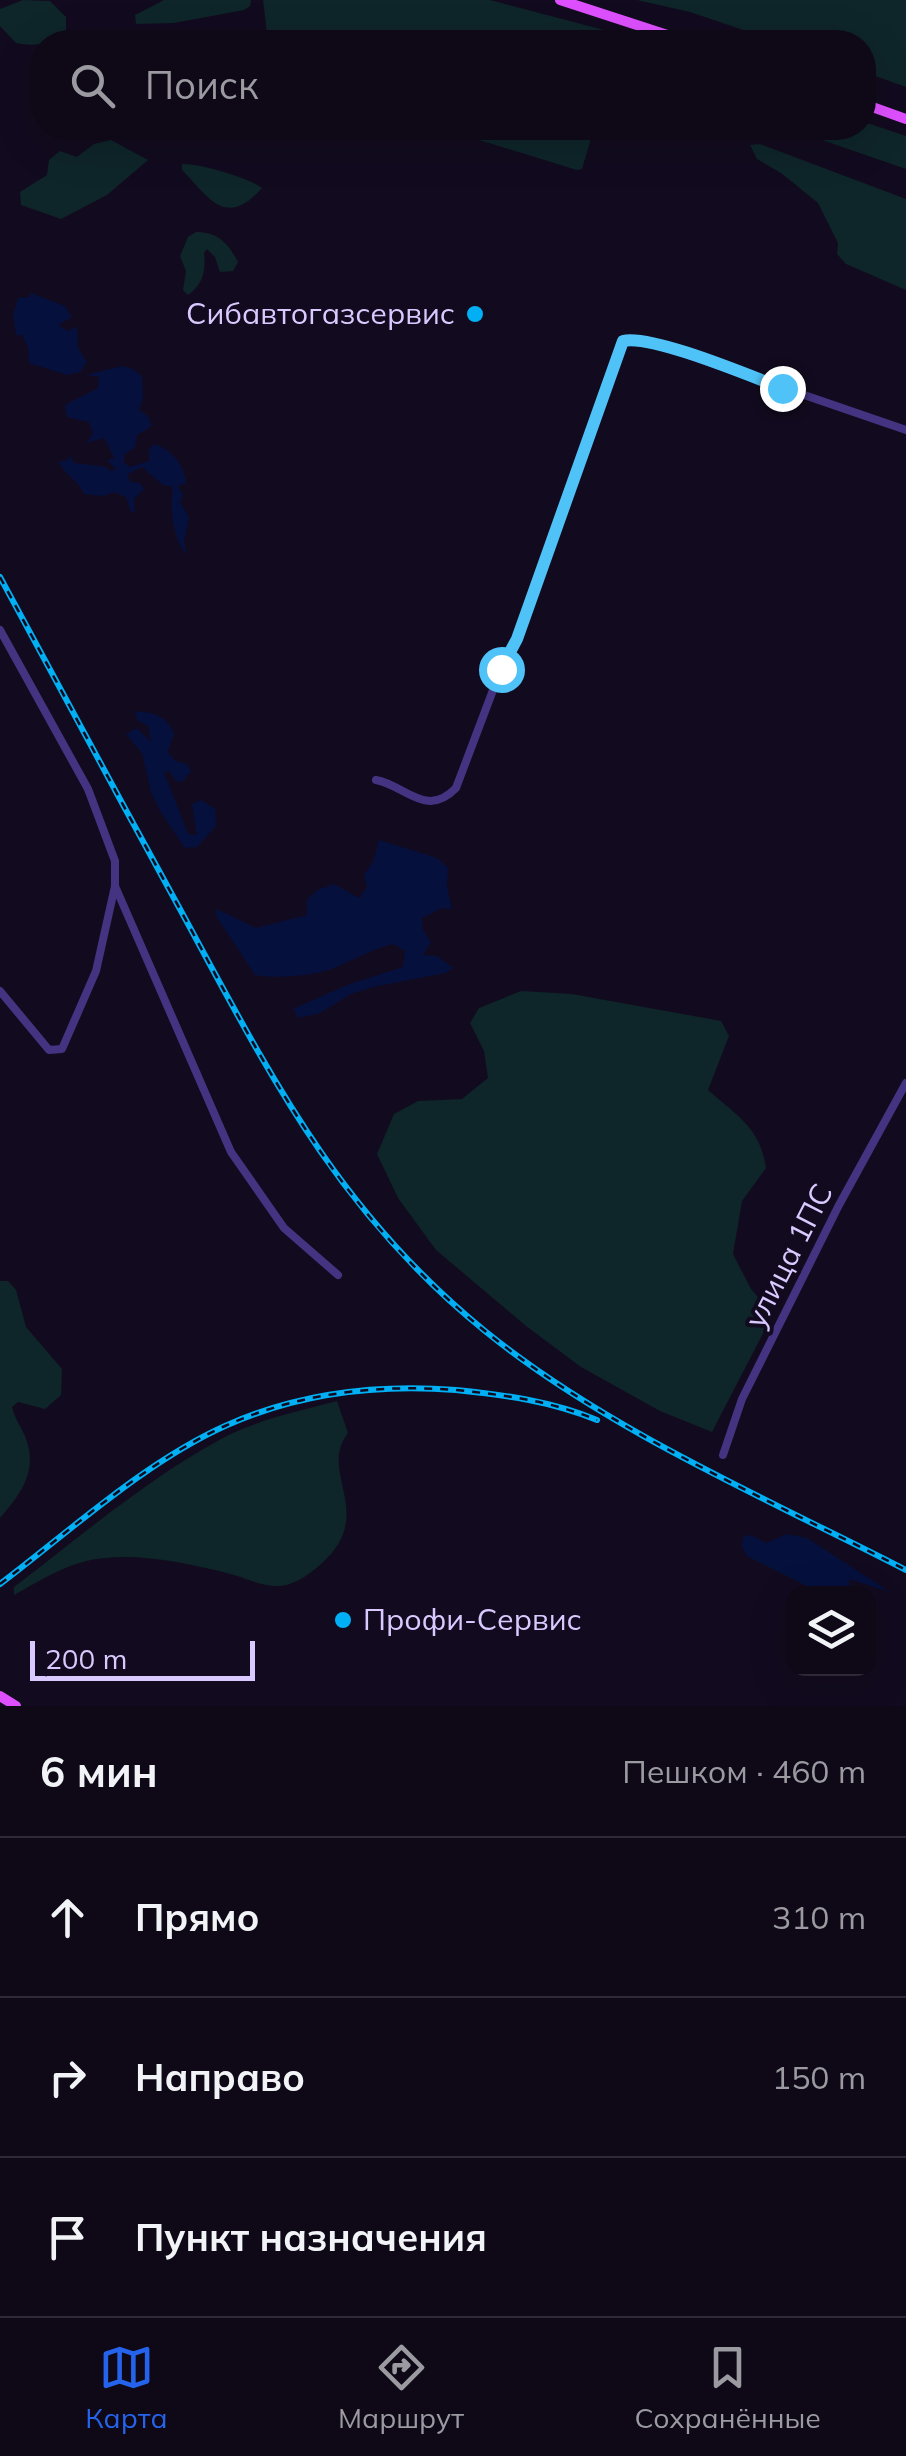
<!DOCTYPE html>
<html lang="ru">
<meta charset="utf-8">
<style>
body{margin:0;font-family:Mulish,sans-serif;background:#171120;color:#f1f3f6}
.controls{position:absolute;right:30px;bottom:30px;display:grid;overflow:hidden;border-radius:20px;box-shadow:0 10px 40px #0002}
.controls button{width:90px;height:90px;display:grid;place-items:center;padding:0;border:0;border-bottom:2px solid #2e2936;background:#0e0817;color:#f1f3f6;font:50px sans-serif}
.scale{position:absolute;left:30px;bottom:25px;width:225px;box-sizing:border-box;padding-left:10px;border:5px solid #d9c9ff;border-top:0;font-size:28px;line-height:35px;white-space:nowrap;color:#d9c9ff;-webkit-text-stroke:8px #120b1f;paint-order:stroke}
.stop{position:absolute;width:30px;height:30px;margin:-22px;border:8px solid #4fc3f7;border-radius:50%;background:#fff}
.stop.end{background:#4fc3f7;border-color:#fff;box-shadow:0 2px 10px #0008}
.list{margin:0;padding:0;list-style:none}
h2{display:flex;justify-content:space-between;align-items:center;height:130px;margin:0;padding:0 40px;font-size:42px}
h2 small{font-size:32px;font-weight:400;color:#9b9aa1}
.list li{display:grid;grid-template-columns:65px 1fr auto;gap:30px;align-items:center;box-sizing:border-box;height:160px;padding:0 40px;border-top:2px solid #2e2936}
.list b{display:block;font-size:38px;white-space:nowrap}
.list em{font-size:32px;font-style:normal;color:#9b9aa1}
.icon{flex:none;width:55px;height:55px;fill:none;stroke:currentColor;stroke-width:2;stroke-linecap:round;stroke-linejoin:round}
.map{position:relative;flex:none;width:906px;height:1706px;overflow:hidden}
.search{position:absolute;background:#0e0817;box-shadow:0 10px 40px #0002;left:30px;right:30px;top:30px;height:110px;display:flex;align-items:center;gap:25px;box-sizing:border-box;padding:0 35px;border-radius:40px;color:#9b9aa1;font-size:38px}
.sheet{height:610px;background:#0e0817}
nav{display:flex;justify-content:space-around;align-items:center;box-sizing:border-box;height:140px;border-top:2px solid #2e2936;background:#0e0817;font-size:28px;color:#9b9aa1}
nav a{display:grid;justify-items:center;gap:5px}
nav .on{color:#2563eb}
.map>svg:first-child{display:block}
</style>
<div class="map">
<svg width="906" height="1706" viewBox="0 0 906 1706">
<rect width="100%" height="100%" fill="#120b1f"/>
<g fill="#0e2529">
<path d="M 23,0 L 50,1 L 66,17 L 66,30 C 49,44 37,47 16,43 L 0,26 L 0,9 Z"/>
<path d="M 164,0 L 251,0 L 250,6 L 244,10 L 174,23 L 136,24 L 135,15 Z"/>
<path d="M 263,0 L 490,0 L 604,30 L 614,37 L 615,42 L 268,42 Z"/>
<path d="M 637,0 L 906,0 L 906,87 L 864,72 L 864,42 L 779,42 L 690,12 Z"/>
<path d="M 864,122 L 906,136 L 906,169 L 822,140 L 795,128 L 864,128 Z"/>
<path d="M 440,128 L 594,128 L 582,169 L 577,170 Z"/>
<path d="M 111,140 L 148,160 L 107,195 L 61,219 L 21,205 L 20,192 L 47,175 L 49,160 L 60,151 L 77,157 L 94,144 Z"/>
<path d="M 760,144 L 906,199 L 906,290 L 846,264 L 837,254 L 838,243 L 818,203 L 781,173 L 757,159 L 750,145 Z"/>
<path d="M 182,164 C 199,163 250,178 262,188 C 226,229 209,198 182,170 Z"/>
<path d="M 196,232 C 218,232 228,243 238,262 L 233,271 L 220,272 L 215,257 L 207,249 L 204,253 C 206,271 203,284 188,295 L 183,290 L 186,271 L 180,256 L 188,237 Z"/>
<path d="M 521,991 L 572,994 L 721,1021 L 729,1036 L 708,1090 C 737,1116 760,1127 766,1168 L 742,1201 L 733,1254 L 751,1289 L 773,1314 L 712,1432 L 660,1411 L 581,1367 L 526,1326 L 436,1250 L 398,1198 L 377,1154 L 394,1114 L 418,1101 L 462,1099 L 488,1078 L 484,1051 L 470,1023 L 479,1008 Z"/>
<path d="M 0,1281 L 8,1281 L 16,1290 L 26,1327 L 62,1369 L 61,1395 L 45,1409 L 18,1402 L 12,1407 C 15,1421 25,1431 28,1445 C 36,1475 18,1497 0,1518 Z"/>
<path d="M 337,1401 L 348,1433 C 319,1470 371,1509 330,1555 C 318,1568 298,1585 279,1586 C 262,1587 244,1577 227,1573 C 189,1564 145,1554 106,1558 C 72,1560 43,1579 14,1595 L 14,1587 C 81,1536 147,1479 221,1439 C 256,1420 299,1411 337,1401 Z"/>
</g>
<g fill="#06103d">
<path d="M 31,293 L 65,306 L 72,317 L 58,325 L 68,331 L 77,327 L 78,348 L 87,362 L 80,372 L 67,375 L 29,363 L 28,347 L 22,335 L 16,335 L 13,315 L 18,298 L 29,297 Z"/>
<path d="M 122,366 L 133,369 L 142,376 L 143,399 L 139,410 L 148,416 L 152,426 L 137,435 L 135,447 L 124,455 L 124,463 L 130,467 L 149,461 L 149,449 L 154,444 C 171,449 185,465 186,483 L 178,486 L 183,495 L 180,502 L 189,517 L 184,542 L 187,555 C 173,540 169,507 173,487 L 163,485 L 142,467 L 128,474 L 129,481 L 141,484 L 144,489 L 134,499 L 135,511 L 131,512 L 126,497 L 114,492 L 103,496 L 84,494 C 79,481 65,475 58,461 L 66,461 L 70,456 L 74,463 L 106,467 L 110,471 L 116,469 L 107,460 L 115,458 C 109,452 109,443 103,438 L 87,443 L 93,433 L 89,422 L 67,417 L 65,405 L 98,388 L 99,377 L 86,375 Z"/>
<path d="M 135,711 C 155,713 165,715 174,733 L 168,752 L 175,761 L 187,764 L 191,771 L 182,782 L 176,781 L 169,771 L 164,772 L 188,834 L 197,835 L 192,804 L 201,800 L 215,809 L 216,826 L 197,847 L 185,848 L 160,811 L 151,792 L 142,753 L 126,734 L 137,728 L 151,742 L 148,726 L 137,720 Z"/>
<path d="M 379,840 L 437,858 L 448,868 L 447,887 L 452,909 L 442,908 L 422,918 L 423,930 L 431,942 L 423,955 L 437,956 L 453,968 L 445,973 L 373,987 L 351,994 L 320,1013 L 299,1018 L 293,1009 L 347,985 L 403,967 L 405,951 L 393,944 C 372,949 354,960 334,968 C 314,976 275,979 255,975 L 216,916 L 217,909 L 256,928 L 307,915 L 307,900 L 317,890 L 334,884 L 359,898 L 367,887 L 364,875 L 373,862 Z"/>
<path d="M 787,1534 L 807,1538 L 890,1592 L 849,1579 L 850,1593 L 819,1592 L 747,1556 L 742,1547 L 743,1537 L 751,1535 L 766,1543 Z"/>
</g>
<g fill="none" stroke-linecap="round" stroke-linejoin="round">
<g stroke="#443381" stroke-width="8">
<path d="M 0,630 L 88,789 L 115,861 L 115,886 L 96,971 L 62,1049 L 49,1050 L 0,991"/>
<path d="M 376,780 C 405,785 426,819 456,788 L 501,669 L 517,639 L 623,341 L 653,343 L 906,430"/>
<path d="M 115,886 L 231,1152 L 284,1228 L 338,1275"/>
<path d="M 723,1455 L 742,1399 L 839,1205 L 906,1083"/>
</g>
<g stroke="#de50ff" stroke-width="10">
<path d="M 560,0 L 689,42"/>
<path d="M 864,104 L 906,119"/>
<path d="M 0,1696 L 16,1706"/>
</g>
<g stroke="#00aff4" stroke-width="6">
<g id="rail">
<path d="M 0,577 C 60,688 120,800 181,911 C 269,1073 337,1211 485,1331 C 607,1430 766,1498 906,1570"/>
<path d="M 0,1584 C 70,1531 145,1462 225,1426 C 298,1393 377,1384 456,1390 C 505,1395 551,1401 597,1420"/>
</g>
</g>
<use href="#rail" stroke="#120b1f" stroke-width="2.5" stroke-dasharray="8" stroke-linecap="butt"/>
</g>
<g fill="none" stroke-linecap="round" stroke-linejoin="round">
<path stroke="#4fc3f7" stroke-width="12" d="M 501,669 L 517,639 L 623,341 C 651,334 750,376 782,388"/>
</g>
<g fill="#00aff4" stroke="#120b1f" stroke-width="4">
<circle cx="475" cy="314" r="10"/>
<circle cx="343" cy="1620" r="10"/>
</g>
<g text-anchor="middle" stroke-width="8" stroke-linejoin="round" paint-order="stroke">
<g font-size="30" fill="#d9c9ff" stroke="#120b1f" text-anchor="end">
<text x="455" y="324">Сибавтогазсервис</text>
<text x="363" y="1630" text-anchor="start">Профи-Сервис</text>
</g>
<g font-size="30" fill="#d9c9ff" stroke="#120b1f">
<text transform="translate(789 1256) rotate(-63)" y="10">улица 1ПС</text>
</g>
</g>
</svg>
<div class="controls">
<button><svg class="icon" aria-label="layers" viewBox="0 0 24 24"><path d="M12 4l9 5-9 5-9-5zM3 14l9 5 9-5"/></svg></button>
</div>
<div class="scale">200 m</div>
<div class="stop" style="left:501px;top:669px"></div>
<div class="stop end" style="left:782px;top:388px"></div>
<div class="search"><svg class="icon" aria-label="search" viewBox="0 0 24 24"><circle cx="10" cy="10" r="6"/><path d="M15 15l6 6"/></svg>Поиск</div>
</div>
<section class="sheet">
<h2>6 мин<small>Пешком · 460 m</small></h2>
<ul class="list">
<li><svg class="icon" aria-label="ahead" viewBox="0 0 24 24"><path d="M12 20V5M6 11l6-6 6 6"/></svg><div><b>Прямо</b></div><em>310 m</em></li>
<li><svg class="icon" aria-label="right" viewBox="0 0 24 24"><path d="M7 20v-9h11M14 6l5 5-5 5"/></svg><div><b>Направо</b></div><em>150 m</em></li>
<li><svg class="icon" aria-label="arrive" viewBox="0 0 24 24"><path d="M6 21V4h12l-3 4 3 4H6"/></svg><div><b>Пункт назначения</b></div></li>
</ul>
</section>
<nav>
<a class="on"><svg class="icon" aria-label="map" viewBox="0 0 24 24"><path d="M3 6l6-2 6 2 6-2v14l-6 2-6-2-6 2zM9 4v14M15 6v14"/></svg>Карта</a>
<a><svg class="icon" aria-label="directions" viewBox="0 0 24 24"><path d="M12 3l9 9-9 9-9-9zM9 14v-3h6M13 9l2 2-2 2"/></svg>Маршрут</a>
<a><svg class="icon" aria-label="saved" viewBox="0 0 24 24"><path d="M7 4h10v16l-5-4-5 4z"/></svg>Сохранённые</a>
</nav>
